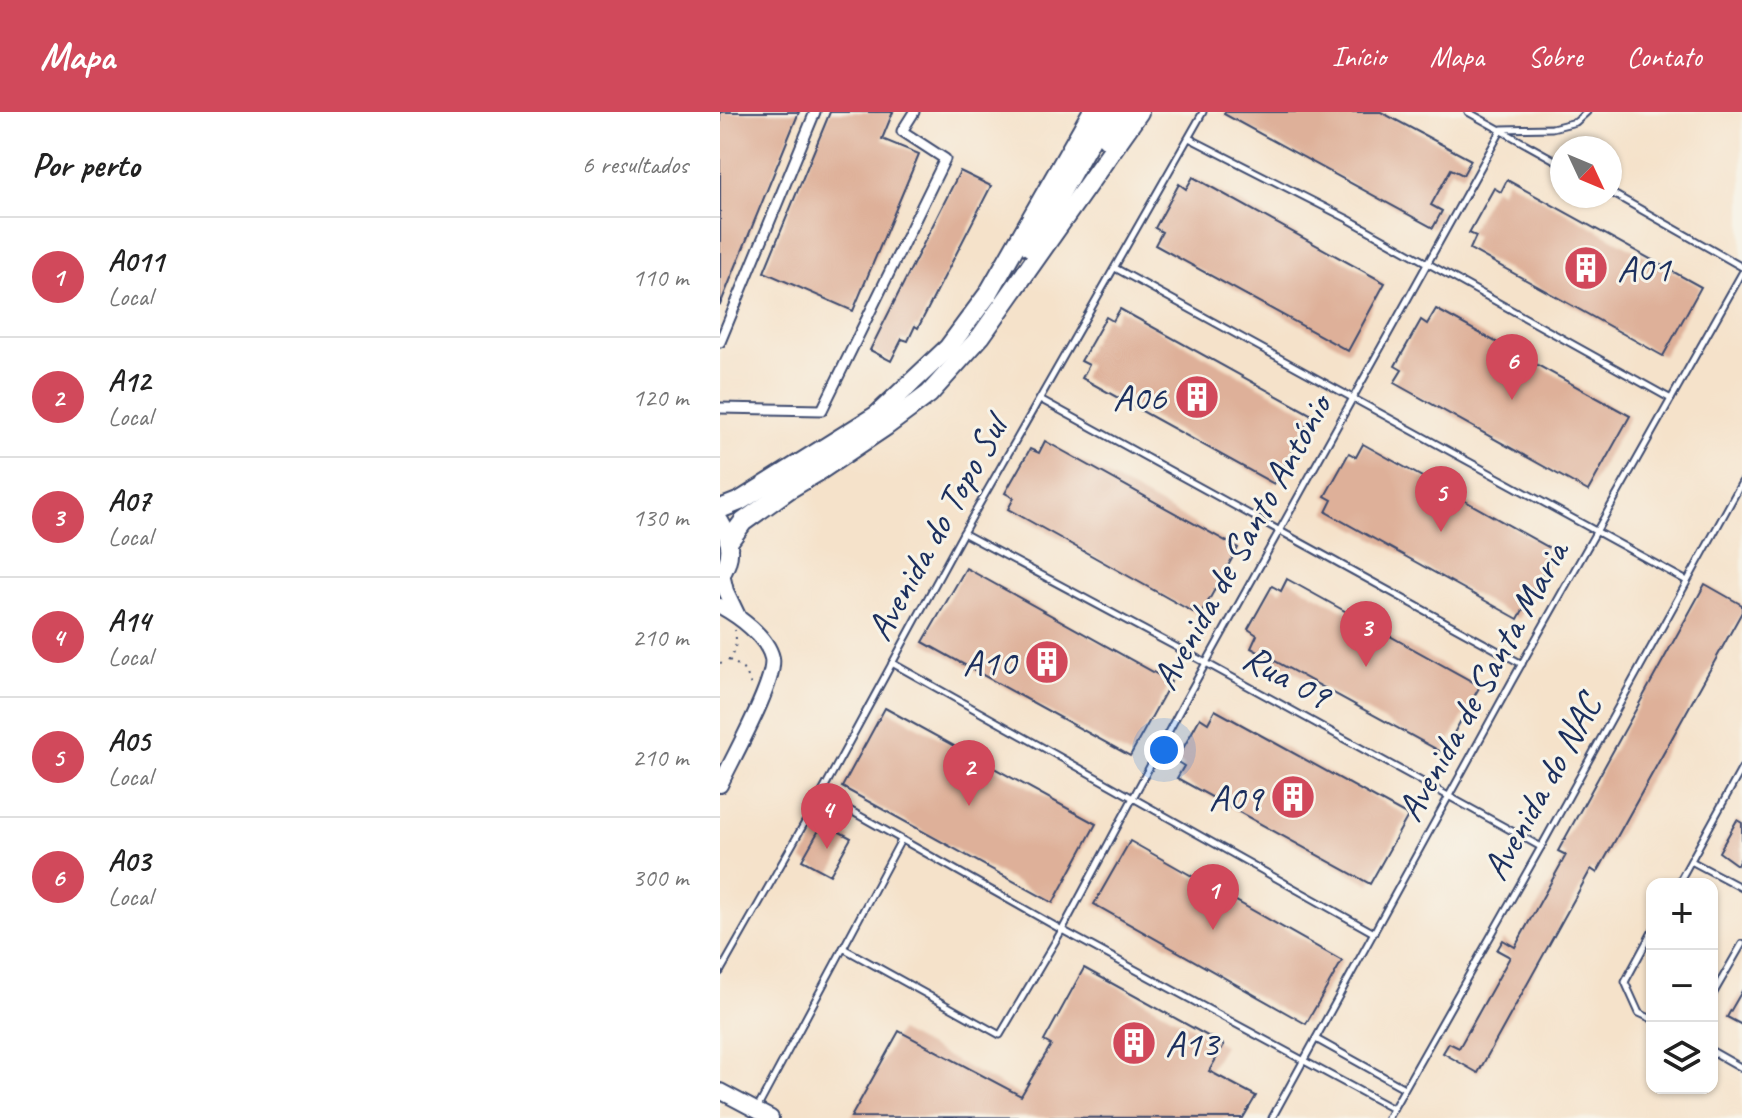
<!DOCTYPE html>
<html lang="pt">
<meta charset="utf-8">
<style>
body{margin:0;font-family:Caveat,sans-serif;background:#f2f2f2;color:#222}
.controls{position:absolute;right:24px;bottom:24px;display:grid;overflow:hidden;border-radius:16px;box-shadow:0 2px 6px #0004}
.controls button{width:72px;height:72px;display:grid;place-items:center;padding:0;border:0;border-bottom:2px solid #e0e0e0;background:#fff;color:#222;font:40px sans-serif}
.compass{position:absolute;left:830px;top:24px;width:72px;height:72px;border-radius:50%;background:#fff;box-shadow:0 2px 6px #0004;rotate:134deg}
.you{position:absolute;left:444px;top:638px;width:28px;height:28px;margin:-20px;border:6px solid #fff;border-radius:50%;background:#1a73e8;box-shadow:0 0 0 12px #1a73e833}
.badge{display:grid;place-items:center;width:52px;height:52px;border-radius:50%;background:#d1495b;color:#fff;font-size:26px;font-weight:700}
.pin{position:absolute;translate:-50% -66px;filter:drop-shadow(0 2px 4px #0008)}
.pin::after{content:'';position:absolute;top:42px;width:28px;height:24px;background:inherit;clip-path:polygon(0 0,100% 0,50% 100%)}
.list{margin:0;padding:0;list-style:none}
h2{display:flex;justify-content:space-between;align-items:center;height:104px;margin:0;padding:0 32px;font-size:34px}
h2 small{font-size:26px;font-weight:400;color:#767676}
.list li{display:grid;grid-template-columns:52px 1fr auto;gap:24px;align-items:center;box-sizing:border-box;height:120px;padding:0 32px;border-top:2px solid #e0e0e0}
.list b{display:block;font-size:30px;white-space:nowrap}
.list p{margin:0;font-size:26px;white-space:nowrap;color:#767676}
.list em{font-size:26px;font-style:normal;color:#767676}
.icon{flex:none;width:44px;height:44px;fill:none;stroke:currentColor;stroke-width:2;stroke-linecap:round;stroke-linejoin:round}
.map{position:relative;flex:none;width:1022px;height:1006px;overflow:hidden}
header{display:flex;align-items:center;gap:48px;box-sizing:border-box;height:112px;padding:0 40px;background:#d1495b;color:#fff}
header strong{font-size:38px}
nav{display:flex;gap:44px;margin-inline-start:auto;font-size:28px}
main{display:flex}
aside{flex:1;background:#fff}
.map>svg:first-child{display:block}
</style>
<header>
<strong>Mapa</strong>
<nav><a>Início</a><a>Mapa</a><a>Sobre</a><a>Contato</a></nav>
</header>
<main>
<aside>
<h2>Por perto<small>6 resultados</small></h2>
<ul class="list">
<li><span class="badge">1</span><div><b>A011</b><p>Local</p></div><em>110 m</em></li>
<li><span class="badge">2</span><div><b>A12</b><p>Local</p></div><em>120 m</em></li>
<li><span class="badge">3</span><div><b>A07</b><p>Local</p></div><em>130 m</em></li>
<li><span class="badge">4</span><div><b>A14</b><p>Local</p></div><em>210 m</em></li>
<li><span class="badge">5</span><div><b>A05</b><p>Local</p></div><em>210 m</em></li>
<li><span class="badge">6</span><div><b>A03</b><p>Local</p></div><em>300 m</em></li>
</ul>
</aside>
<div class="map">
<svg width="1022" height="1006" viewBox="0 0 1022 1006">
<rect width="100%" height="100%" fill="#f7f3e8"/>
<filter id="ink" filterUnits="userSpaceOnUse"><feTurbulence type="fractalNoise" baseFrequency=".0125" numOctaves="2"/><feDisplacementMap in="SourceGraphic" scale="16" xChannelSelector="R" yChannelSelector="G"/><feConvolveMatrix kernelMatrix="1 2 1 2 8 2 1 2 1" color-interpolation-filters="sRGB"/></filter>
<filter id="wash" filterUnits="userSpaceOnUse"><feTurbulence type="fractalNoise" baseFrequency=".006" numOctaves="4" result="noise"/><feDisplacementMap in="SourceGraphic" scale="32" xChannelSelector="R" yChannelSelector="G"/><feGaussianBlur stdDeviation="1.8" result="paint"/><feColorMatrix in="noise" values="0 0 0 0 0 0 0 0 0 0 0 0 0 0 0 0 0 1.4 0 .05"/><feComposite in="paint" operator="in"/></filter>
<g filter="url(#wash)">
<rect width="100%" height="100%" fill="#f5e2ca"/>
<g id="blocks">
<g fill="#deb099">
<path d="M 0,0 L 79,0 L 0,193 Z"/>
<path d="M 110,0 L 173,0 L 162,27 L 199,42 L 133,199 L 44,160 Z"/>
<path d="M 505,0 L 661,0 L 751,48 L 743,63 L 731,57 L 711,93 L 722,99 L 713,116 L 504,2 Z"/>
<path d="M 240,59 L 271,74 L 198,216 L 195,214 L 188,229 L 182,227 L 171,249 L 150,238 Z"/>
<path d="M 473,65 L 665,171 L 628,239 L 435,133 L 442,120 L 435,116 L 459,72 L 466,77 Z"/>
<path d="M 787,68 L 981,175 L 943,244 L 750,137 L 756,124 L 749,121 L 774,76 L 781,80 Z"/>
<path d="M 400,197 L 592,303 L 554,372 L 362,266 L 369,253 L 361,249 L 386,205 L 393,209 Z"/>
<path d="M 716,197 L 910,304 L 868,379 L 674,271 L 682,258 L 675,254 L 701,208 L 707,212 Z"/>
<path d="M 325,329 L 518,436 L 480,504 L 288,397 L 294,386 L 285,381 L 310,337 L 319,341 Z"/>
<path d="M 643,332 L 835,439 L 798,507 L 606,400 L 612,388 L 605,384 L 629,341 L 636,345 Z"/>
<path d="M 246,456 L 451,570 L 410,644 L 203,530 Z"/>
<path d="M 567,467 L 760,574 L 723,641 L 531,536 L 537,523 L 528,517 L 552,474 L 561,479 Z"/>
<path d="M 985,472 L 1022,493 L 1022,500 L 877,761 L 871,757 L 758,961 L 723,941 L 729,931 L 739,936 L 790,845 L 777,838 L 783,828 L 795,835 L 846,743 L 838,739 Z"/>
<path d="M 165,596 L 376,712 L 333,791 L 122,675 Z"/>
<path d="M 495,598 L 688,704 L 650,772 L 457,666 L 464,654 L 456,649 L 480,606 L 488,611 Z"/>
<path d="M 1017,708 L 1022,711 L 1022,744 L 1017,753 L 999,740 Z"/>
<path d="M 103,711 L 131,726 L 110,763 L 82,748 Z"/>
<path d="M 410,729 L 622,849 L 586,912 L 374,792 Z"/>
<path d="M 364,856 L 504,933 L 489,959 L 536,984 L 523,1006 L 131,1005 L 179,919 L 301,984 L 331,933 L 324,929 Z"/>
<path d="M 1022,879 L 1022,913 L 1007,905 Z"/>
</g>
</g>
</g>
<g filter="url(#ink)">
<use href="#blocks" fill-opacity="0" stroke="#3c4a6e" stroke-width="2"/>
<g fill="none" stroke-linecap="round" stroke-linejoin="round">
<g stroke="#3c4a6e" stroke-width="9">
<g id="lane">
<path d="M 748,0 L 842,52"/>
<path d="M 469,26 L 628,107 L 951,287"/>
<path d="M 890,80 L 1022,155"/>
<path d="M 395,156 L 967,469"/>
<path d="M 320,287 L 802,552"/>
<path d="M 243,421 L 486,551 L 821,735"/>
<path d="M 172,551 L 654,821"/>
<path d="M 101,682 L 342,818 L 673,997"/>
<path d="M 971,749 L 1022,776"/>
<path d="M 958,772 L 1022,656"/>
<path d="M 932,820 L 905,870 L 919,901 L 932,907"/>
<path d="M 123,836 L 280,923 L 342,818 L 466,587 L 782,17 L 832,16 L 856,10 L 867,0"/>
<path d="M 0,860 L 101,682 L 243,421 L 483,0"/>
<path d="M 992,884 L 1022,832"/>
<path d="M 596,927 L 684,976"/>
<path d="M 992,939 L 1022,956"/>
<path d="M 38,995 L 181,728"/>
<path d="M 552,1006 L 792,569 L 1022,161"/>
<path d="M 668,1006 L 821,735 L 1022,370"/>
</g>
</g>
<g stroke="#3c4a6e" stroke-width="13">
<g id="street">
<path d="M 0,230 L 95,0"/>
<path d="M 0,296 L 102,298 L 225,47 L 182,19 L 194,0"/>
</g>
</g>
<g stroke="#3c4a6e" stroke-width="18">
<g id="secondary">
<path d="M 2,462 L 6,479 L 18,504"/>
<path d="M 0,494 C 18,504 47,524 52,546 C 57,568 11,649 0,673"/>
<path d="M 0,979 L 51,1006"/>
</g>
</g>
<g stroke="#3c4a6e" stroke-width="20">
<path id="primary" d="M 0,409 C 12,428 13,446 0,465"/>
</g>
<g stroke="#3c4a6e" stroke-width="22">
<g id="highway">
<path d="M 386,26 L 401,0"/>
<path d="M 310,135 L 386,0"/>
<path d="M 0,397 L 20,389 L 157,303 L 228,236 L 268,182 L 372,0"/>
<path d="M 9,429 L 23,410 L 69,377 L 96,361 L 166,314 L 209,282 L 261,224 L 419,0"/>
</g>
</g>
<g stroke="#3c4a6e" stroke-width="2" stroke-dasharray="2 6" stroke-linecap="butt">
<path d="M 9,548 C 22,554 30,562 31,577"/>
<path d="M 0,551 L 9,548 C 16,537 17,530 15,518"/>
</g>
<use href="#lane" stroke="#fff" stroke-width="5"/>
<use href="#street" stroke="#fff" stroke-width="9"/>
<use href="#secondary" stroke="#fff" stroke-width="14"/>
<use href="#primary" stroke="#fff" stroke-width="16"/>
<use href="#highway" stroke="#fff" stroke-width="18"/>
</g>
</g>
<defs>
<g id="building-disc" transform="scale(2.3)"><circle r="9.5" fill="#d1495b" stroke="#f7f3e8"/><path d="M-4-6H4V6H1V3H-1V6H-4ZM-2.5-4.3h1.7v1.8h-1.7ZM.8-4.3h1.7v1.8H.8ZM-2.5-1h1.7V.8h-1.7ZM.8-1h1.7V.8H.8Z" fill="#fff"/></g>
</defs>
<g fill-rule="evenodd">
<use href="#building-disc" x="866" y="156"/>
<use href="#building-disc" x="477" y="285"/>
<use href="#building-disc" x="327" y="550"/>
<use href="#building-disc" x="573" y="685"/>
<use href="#building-disc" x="414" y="931"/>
</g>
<g text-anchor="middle" stroke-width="6" stroke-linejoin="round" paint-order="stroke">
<g font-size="38" fill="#1b2f5e" stroke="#f7f3e8" text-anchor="end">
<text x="897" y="169" text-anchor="start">A01</text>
<text x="446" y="298">A06</text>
<text x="296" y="563">A10</text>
<text x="542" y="698">A09</text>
<text x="445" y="944" text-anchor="start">A13</text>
</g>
<g font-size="38" fill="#1b2f5e" stroke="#f7f3e8">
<text transform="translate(216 416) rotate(-61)" y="13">Avenida do Topo Sul</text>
<text transform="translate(521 430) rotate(-61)" y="13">Avenida de Santo António</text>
<text transform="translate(567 564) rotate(29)" y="13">Rua 09</text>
<text transform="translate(762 569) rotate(-61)" y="13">Avenida de Santa Maria</text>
<text transform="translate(821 675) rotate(-61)" y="13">Avenida do NAC</text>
</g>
</g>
</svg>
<div class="controls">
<button>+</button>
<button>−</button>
<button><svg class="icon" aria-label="layers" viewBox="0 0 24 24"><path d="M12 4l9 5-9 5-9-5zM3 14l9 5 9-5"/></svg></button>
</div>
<svg class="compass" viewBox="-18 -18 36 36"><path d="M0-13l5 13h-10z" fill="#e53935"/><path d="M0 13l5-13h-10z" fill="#767676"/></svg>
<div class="you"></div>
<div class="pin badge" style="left:493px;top:818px">1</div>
<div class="pin badge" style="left:249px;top:694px">2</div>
<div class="pin badge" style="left:646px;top:555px">3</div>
<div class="pin badge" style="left:107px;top:737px">4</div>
<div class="pin badge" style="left:721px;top:420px">5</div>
<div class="pin badge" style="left:792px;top:288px">6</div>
</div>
</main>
